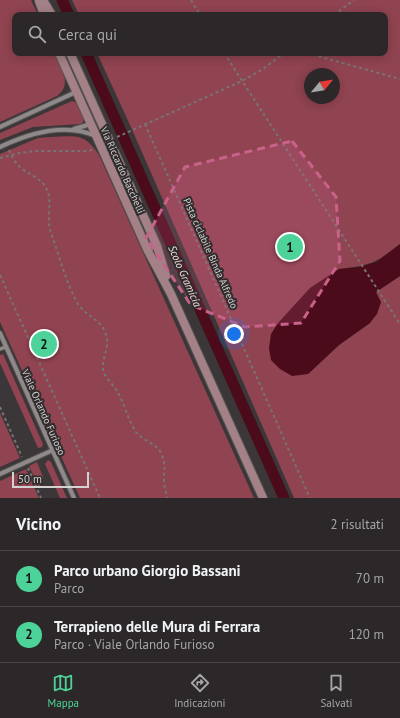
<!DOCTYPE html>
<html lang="it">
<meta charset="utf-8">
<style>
body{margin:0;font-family:"PT Sans",sans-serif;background:#383435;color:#f1f3f6}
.compass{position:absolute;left:304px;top:68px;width:36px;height:36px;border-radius:50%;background:#2c2829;box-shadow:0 2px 10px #0003;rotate:60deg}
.scale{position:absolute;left:12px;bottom:10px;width:77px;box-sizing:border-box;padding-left:4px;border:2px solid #d4d1d1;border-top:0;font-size:11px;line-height:14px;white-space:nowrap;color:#d4d1d1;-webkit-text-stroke:3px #312c2d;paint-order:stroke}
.you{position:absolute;left:234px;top:334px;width:14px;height:14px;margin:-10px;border:3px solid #fff;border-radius:50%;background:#1a73e8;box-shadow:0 0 0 6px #1a73e833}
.badge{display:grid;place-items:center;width:26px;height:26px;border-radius:50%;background:#4dd39a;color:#111;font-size:13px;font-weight:700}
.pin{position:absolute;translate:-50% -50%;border:2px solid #fff;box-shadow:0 1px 4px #0006}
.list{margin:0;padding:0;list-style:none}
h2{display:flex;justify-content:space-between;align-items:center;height:52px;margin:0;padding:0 16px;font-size:17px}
h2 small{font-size:13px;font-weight:400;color:#a6a6a8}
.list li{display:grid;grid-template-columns:26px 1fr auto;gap:12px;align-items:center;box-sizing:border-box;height:56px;padding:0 16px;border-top:1px solid #484446}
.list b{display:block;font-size:15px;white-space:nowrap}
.list p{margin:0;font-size:13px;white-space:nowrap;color:#a6a6a8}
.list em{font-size:13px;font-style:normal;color:#a6a6a8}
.icon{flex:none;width:22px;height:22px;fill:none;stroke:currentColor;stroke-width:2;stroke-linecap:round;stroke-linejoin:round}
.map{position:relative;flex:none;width:400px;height:498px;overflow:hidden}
.search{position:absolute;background:#2c2829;box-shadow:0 2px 10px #0003;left:12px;right:12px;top:12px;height:44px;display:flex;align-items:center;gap:10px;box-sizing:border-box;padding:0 14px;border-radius:8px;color:#a6a6a8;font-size:15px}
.sheet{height:164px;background:#2c2829}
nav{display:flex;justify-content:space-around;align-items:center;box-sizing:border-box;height:56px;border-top:1px solid #484446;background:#2c2829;font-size:11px;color:#a6a6a8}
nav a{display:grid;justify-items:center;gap:2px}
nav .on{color:#4dd39a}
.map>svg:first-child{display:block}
</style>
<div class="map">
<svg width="400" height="498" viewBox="0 0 400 498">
<rect width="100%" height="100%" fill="#3b3637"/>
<g fill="#904350" fill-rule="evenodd">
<path d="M 0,0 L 31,0 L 38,15 L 15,15 L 15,53 L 55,53 C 61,67 73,85 57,96 L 0,122 Z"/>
<path d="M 72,0 L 400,0 L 400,244 C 378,263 367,266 339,269 L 308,374 L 339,345 L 370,323 L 376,292 L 400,276 L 400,498 L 294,498 L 130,125 L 97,53 L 385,53 L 385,15 L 79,15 ZM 310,74 L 334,74 L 334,98 L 310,98 Z"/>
<path d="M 72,101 L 78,103 L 85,117 L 83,122 L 81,124 L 33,127 L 0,140 L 0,133 Z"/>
<path d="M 49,137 C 75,137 83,131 99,155 L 254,498 L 80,498 L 0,322 L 0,154 L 38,138 Z"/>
<path d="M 3,354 L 43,444 L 42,447 L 38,448 L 0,363 L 0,355 Z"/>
<path d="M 0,413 L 20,458 L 0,467 Z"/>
<path d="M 48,460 L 51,462 L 67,498 L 60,498 L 45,464 Z"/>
<path d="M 37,462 L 43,477 L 39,488 L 29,466 Z"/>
<path d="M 26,469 L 39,498 L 0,498 L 0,481 Z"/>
</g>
<path fill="#4b0b1b" d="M 400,244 L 400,276 L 376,292 L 381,302 L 377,314 L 370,323 L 339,345 L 308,374 L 292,376 L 280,369 L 271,360 L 269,348 L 271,334 L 278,323 L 310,288 L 339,269 L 359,267 L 376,262 Z"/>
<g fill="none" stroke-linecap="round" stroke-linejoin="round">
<g stroke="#4b0b1b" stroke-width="11">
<path d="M 62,0 L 69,15"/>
<path d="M 86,53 L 284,498"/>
</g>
<g stroke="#575454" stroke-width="5">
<path id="lane" d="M 0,349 L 6,347"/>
</g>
<g stroke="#575454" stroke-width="6">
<g id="street">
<path d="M 0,127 L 76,92"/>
<path d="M 74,129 L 91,124"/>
<path d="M 0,147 C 29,133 64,122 96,136"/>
<path d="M 0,333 L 74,498"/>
<path d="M 0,474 L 53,450"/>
</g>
</g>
<g stroke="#575454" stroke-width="10">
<g id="secondary">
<path d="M 43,0 L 52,15"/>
<path d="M 39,1 L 44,15"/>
<path d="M 59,53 L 148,251 L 171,294 L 263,498"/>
<path d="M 70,53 L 157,246 L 166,276"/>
</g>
</g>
<g stroke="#787474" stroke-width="2" stroke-dasharray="3 3" stroke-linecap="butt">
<path d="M 191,0 L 200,15"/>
<path d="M 334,15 L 354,0"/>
<path d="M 224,53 L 400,324"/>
<path d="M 307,53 L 400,79"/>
<path d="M 145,124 L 310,498"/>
<path d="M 117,137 L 242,81 L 263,69 L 284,53"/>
<path d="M 9,150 C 12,157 16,164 21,168 C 31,176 42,178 47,190 C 52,201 47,216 50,230 C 59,254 65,281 78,304 C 85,315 100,319 105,332 C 112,349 99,359 104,373 C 107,380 115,386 118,393 C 125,405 128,420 136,432 C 143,441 156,443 161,453 C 166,463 164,470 164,480 C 164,486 166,492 167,498"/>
<path d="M 0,158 L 20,153 L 35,151 L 89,151 L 94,149"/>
<path d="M 0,275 L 100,498"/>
<path d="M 0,407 L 22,457"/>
<path d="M 28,468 L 41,498"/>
</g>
<use href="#lane" stroke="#8f898a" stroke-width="3"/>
<use href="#street" stroke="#8f898a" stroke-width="4"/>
<use href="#secondary" stroke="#a38186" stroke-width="8"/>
</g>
<path fill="#c9628a" fill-opacity="0.2" stroke="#c9628a" stroke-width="3" stroke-dasharray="8 5" stroke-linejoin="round" d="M 292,141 L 336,197 L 340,261 L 301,323 L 245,327 L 191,305 L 146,238 L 185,167 Z"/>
<g text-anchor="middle" stroke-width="4" stroke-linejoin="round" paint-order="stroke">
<g font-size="10" fill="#d4d1d1" stroke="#312c2d">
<text transform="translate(123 170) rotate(66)" y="4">Via Riccardo Bacchelli</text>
<text transform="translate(211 253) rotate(66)" y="4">Pista ciclabile Binda Alfredo</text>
<text transform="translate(44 412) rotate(66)" y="4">Viale Orlando Furioso</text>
</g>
<g font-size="11" font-style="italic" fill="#f7dddf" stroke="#312c2d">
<text transform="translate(185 276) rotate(66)" y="4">Scolo Gramicia</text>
</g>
</g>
</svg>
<svg class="compass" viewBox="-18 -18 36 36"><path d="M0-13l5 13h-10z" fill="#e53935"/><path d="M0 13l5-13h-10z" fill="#a6a6a8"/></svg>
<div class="scale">50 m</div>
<div class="you"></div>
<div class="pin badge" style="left:290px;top:247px">1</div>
<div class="pin badge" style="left:44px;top:344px">2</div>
<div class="search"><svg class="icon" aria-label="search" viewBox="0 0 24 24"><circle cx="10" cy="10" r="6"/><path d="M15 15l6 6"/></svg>Cerca qui</div>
</div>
<section class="sheet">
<h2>Vicino<small>2 risultati</small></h2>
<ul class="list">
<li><span class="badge">1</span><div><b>Parco urbano Giorgio Bassani</b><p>Parco</p></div><em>70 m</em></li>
<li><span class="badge">2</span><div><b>Terrapieno delle Mura di Ferrara</b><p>Parco · Viale Orlando Furioso</p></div><em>120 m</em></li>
</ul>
</section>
<nav>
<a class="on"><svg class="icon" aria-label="map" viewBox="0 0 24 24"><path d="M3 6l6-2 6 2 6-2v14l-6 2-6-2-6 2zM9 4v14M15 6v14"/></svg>Mappa</a>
<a><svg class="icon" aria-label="directions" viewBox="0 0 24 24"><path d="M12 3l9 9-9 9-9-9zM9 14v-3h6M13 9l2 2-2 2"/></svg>Indicazioni</a>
<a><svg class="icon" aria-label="saved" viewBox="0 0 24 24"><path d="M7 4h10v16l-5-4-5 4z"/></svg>Salvati</a>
</nav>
